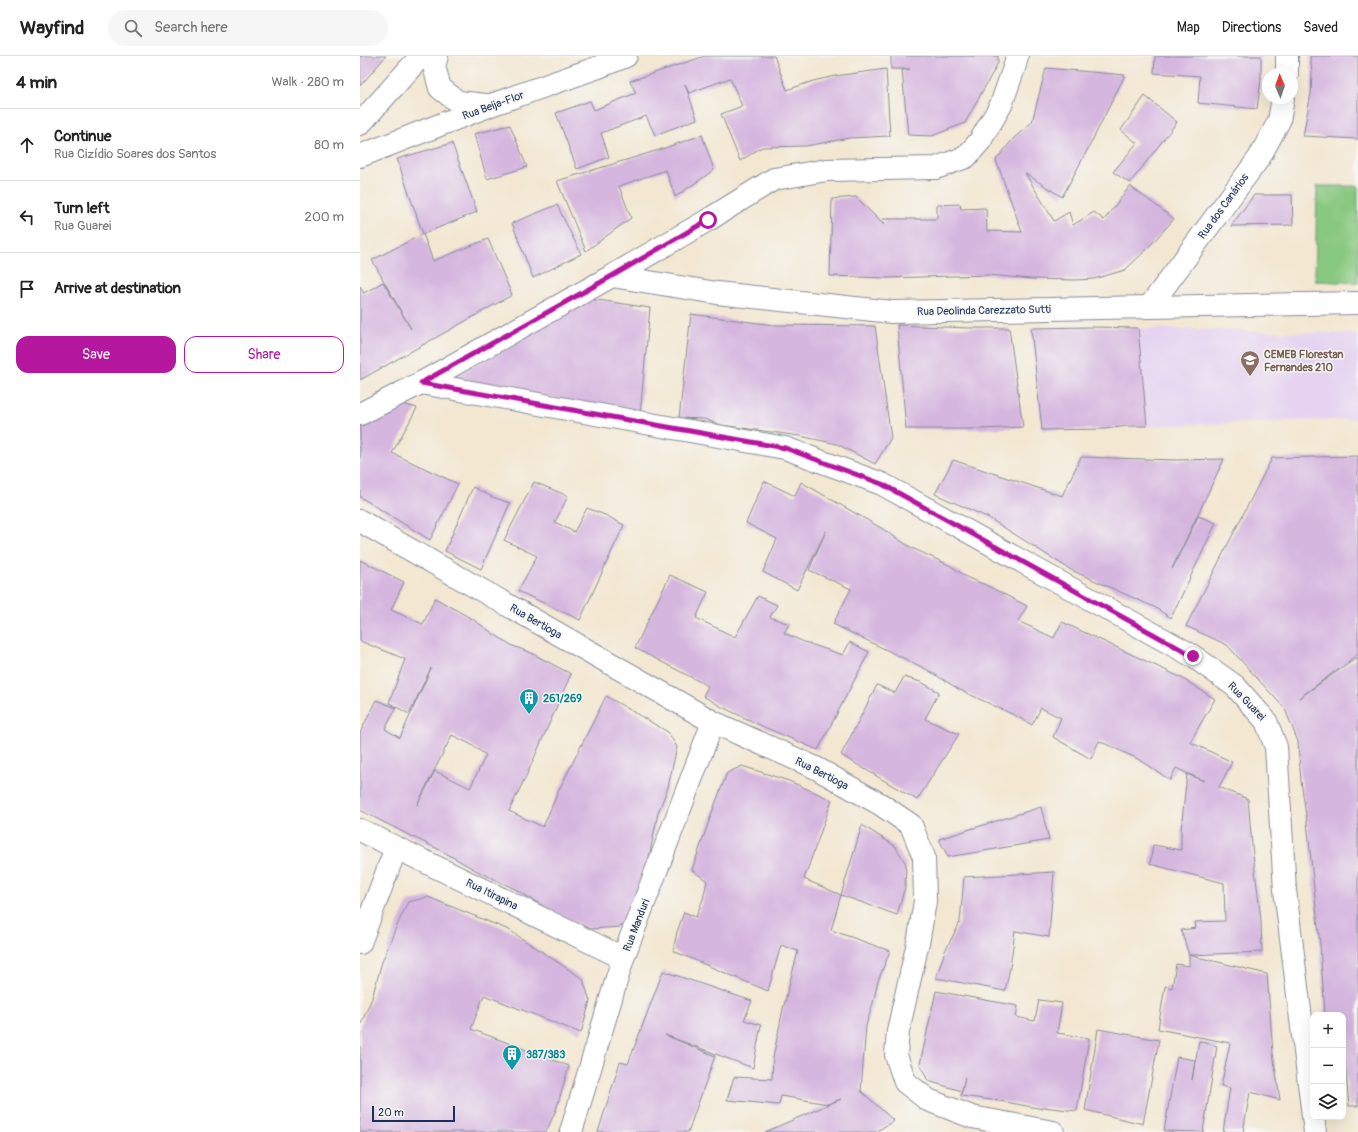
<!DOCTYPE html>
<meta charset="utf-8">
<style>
body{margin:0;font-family:Pangolin,sans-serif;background:#f6f6f6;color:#222}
.controls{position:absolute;right:12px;bottom:12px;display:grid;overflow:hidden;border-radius:8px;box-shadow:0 4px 16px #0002}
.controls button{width:36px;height:36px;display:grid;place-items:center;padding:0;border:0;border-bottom:1px solid #e0e0e0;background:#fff;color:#222;font:20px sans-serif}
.compass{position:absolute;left:902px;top:12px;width:36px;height:36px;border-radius:50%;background:#fff;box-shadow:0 4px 16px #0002;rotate:358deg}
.scale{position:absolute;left:12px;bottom:10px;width:83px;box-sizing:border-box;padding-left:4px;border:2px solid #1b2f5e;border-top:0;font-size:11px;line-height:14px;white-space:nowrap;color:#1b2f5e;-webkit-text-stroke:3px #f6f6f2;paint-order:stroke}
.stop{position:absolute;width:12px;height:12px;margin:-9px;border:3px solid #b5179e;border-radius:50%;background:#fff}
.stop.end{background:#b5179e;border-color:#fff;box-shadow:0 1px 4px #0008}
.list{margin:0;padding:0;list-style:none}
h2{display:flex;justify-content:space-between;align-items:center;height:52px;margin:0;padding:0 16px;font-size:17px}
h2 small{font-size:13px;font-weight:400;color:#767676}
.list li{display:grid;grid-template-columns:26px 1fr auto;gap:12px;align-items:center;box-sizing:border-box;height:72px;padding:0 16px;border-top:1px solid #e0e0e0}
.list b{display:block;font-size:15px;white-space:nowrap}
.list p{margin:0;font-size:13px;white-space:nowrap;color:#767676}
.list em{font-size:13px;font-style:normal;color:#767676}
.actions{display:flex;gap:8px;padding:12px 16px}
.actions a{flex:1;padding:9px 0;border:1px solid #b5179e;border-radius:12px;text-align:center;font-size:14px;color:#b5179e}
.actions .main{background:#b5179e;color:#fff}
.icon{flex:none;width:22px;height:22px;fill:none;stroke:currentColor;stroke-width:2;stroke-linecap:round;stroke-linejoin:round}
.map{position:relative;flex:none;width:998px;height:1076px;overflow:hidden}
header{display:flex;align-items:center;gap:24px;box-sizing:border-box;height:56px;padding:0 20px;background:#fff;border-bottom:1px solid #e0e0e0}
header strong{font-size:19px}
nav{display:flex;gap:22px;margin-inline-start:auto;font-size:14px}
.search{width:280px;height:36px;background:#f6f6f6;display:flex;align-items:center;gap:10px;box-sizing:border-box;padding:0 14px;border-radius:22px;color:#767676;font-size:15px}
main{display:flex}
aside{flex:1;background:#fff}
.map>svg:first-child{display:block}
</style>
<header>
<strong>Wayfind</strong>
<div class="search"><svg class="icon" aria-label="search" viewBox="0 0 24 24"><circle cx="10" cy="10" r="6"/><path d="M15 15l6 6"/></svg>Search here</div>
<nav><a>Map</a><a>Directions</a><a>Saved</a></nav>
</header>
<main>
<aside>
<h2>4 min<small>Walk · 280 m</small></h2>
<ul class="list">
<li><svg class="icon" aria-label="ahead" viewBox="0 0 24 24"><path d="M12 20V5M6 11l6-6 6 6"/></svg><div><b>Continue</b><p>Rua Cizídio Soares dos Santos</p></div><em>80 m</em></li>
<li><svg class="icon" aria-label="left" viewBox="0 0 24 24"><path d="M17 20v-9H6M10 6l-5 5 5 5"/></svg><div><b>Turn left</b><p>Rua Guarei</p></div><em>200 m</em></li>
<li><svg class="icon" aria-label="arrive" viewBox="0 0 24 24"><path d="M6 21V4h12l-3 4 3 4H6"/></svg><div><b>Arrive at destination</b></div></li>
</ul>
<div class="actions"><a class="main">Save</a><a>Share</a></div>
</aside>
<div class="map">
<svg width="998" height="1076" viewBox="0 0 998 1076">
<rect width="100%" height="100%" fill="#f6f6f2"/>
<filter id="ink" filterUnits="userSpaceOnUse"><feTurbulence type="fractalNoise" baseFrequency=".025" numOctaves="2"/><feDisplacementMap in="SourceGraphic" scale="8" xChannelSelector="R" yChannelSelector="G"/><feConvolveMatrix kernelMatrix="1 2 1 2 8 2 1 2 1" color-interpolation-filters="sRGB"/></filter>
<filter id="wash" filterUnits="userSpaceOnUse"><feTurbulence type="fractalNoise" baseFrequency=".012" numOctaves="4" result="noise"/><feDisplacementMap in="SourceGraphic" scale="16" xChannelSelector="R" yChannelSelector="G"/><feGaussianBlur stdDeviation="0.9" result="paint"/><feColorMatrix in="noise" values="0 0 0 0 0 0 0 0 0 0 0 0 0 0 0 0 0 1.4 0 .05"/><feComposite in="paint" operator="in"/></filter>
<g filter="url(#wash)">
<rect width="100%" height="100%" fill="#f3e7d2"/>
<path fill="#e5d3f1" d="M 778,272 L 998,278 L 998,363 L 787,370 Z"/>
<path fill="#89c880" stroke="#527c6f" d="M 957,130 L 998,130 L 998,227 L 955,225 Z"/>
<g id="blocks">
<g fill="#d5b6df" fill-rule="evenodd">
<path d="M 0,0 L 26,0 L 0,30 Z"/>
<path d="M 345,0 L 414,0 L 427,34 L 453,25 L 475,20 L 526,13 L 530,80 L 489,82 L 446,90 L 402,91 L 380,105 L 361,58 L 382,50 L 370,22 L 329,37 L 325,28 L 337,63 L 295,79 L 286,60 L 241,77 L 249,101 L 217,113 L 196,57 L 230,45 L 234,54 L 276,37 L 270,25 Z"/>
<path d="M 531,0 L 638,0 L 638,7 L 605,67 L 572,80 L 548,79 L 542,14 L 550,13 L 531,13 Z"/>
<path d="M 795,0 L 901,0 L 901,24 L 897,53 L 838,47 L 840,20 L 794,17 Z"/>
<path d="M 950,0 L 998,0 L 998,83 L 943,80 L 951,37 L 952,17 Z"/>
<path d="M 686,12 L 765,19 L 730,89 L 702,141 L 665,117 L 694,165 L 709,156 L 713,169 L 734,156 L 744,164 L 770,130 L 814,163 L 787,193 L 765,214 L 734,223 L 715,224 L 671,223 L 629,219 L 526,222 L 470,220 L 472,143 L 496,141 L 524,169 L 523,163 L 577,163 L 577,149 L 600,148 L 601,153 L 626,152 L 627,175 L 662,176 L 636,104 L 653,83 L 672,66 Z"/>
<path d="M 785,40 L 817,66 L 770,127 L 753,116 L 777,87 L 761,74 Z"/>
<path d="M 150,69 L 167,111 L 127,123 L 114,78 Z"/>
<path d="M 342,79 L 354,114 L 315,141 L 306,114 L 259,130 L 271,162 L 226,195 L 197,125 L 299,94 Z"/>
<path d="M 92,87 L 117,156 L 63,178 L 37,103 Z"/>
<path d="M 894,139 L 932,139 L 933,169 L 871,170 Z"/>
<path d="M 197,149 L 221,198 L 173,222 L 152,167 Z"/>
<path d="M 63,178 L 73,205 L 128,183 L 152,239 L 0,324 L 0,230 L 4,237 L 23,226 L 51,273 L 12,204 Z"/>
<path d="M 224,243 L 245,245 L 290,252 L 280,358 L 92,323 Z"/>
<path d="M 331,258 L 413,269 L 515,270 L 531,382 L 515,408 L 477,388 L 440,380 L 361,369 L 344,363 L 319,362 Z"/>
<path d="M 537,269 L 609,272 L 649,272 L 663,371 L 621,373 L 546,373 Z"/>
<path d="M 732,271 L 778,272 L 787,370 L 767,370 L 745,373 L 682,374 L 671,272 Z"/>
<path d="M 42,348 L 57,352 L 32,397 L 98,428 L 70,484 L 0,441 L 0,371 Z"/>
<path d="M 998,400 L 998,598 L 939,642 L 998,601 L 998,1050 L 989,1050 L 985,1006 L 983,1006 L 983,959 L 965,959 L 960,889 L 947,766 L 941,725 L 938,686 L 925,653 L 867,589 L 826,570 L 912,402 Z"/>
<path d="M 721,401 L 816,404 L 864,403 L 812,513 L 838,460 L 856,467 L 811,562 L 794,551 L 711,514 L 629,462 L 575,438 L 593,404 L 702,440 Z"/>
<path d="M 404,425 L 435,440 L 441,426 L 521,472 L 552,492 L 591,510 L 608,522 L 626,529 L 667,550 L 658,565 L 694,582 L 702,566 L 820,621 L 855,643 L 830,686 L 872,706 L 859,731 L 888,743 L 892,790 L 901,864 L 902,896 L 829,899 L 821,874 L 836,872 L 835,866 L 865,865 L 864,827 L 790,808 L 793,789 L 821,794 L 821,774 L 827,718 L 844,725 L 816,712 L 810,724 L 776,702 L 739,685 L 731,703 L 693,681 L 701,662 L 681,652 L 672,669 L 656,660 L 600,634 L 566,613 L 473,568 L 491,533 L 449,514 L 466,475 L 437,534 L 403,516 L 417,483 L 386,467 Z"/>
<path d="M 174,426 L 208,440 L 195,466 L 214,476 L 227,452 L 245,459 L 264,469 L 220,564 L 158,535 L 177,500 L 144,484 Z"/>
<path d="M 113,431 L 132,441 L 150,447 L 121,513 L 85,495 Z"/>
<path d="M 0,504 L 44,526 L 31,554 L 63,568 L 75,542 L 114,564 L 135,579 L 153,590 L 174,598 L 173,598 L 211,618 L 168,716 L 149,755 L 183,771 L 198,736 L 246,640 L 308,676 L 317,691 L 308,731 L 298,757 L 288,806 L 271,860 L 260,871 L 231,873 L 193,856 L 155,833 L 119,816 L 80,794 L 43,776 L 0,754 L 0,677 L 16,644 L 36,652 L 25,673 L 40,682 L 71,612 L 49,658 L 29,647 L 45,603 L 0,585 ZM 92,679 L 110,688 L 126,699 L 110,732 L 75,715 L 57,749 Z"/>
<path d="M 310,519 L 348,536 L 336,562 L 375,581 L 398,540 L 417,549 L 410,561 L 429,568 L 424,577 L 444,586 L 483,599 L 490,586 L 509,596 L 458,694 L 404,671 L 362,651 L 343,640 L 348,630 L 275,592 Z"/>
<path d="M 544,621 L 561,626 L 579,636 L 565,663 L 599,678 L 557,744 L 481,699 L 517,629 L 535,637 Z"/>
<path d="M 382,710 L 429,725 L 472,744 L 444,823 L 481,839 L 502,769 L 535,790 L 546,808 L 545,831 L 537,859 L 481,839 L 471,874 L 530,895 L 518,925 L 513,947 L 506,970 L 501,1035 L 534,1065 L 515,1076 L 405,1076 L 481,1043 L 468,1048 L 421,1040 L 419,1049 L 367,1044 L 374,1021 L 412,1023 L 413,1002 L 423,953 L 438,895 L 421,889 L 408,935 L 313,895 L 317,876 L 324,856 L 336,861 L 343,843 L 347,825 L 332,814 L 354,751 L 367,717 Z"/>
<path d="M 681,751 L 689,784 L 588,801 L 579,783 Z"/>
<path d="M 694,816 L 689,881 L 655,875 L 650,912 L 645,935 L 576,922 L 585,895 L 600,866 L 604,821 Z"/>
<path d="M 68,841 L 149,874 L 223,923 L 230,945 L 221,977 L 124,939 L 111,973 L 209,1010 L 196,1054 L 186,1076 L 0,1076 L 0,970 L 12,942 L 22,906 L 34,876 L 48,846 Z"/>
<path d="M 829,899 L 907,918 L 913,997 L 920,1044 L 890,1036 L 883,1076 L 863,1076 L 870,1032 L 861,1030 L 870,987 L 798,973 L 805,930 L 812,932 L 816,908 L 829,910 Z"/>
<path d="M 303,915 L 392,945 L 384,964 L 401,969 L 393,1012 L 305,979 L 355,1000 L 328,1076 L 238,1076 L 260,1006 L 268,1008 Z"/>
<path d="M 576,935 L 658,950 L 656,961 L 675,965 L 679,944 L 702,947 L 697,977 L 729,982 L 717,1055 L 683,1051 L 683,1053 L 640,1045 L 601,1040 L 605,1021 L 602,1035 L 568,1025 L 560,1008 Z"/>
<path d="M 738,973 L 799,984 L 783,1068 L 725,1054 Z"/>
<path d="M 839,985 L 857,990 L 843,1076 L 804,1075 L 817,1001 L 835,1004 L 832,1024 Z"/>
</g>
</g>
</g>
<g filter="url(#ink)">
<use href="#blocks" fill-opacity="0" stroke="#878b98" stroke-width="1"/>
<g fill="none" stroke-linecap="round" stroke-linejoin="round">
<g stroke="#878b98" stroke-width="24">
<g id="minor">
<path d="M 77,0 L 74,10 L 80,32 L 98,46 L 126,49"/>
<path d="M 927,18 L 927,0"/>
<path d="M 0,68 L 61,0"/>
<path d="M 0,100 L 131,49 L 236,12 L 266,0"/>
<path d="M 252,220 L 357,237 L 532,256 L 998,247"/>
<path d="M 790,250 L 899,102 L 919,65 L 923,42"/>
<path d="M 61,327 L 425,392 L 522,428 L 833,600 L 875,630 L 906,665 L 916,691 L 925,834 L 955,1076"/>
<path d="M 0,358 L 61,327 L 252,220 L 348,164 L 414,123 L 467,114 L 576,112 L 606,101 L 620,85 L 641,49 L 655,9 L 657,0"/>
<path d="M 0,465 L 353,666 L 456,712 L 520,748 L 551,769 L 564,801 L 565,845 L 559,882 L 538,975 L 536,999 L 545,1026 L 568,1044 L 612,1061 L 693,1076"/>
<path d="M 0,774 L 263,902"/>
<path d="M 0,887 L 36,792"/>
<path d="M 211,1076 L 263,902 L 353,666"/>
</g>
</g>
<use href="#minor" stroke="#fff" stroke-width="22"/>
</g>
</g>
<g fill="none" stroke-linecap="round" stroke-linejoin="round" filter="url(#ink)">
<path stroke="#b5179e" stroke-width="5" d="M 348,164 L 252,220 L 61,327 L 425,392 L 522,428 L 833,600"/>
</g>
<defs>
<g id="school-pin" transform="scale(1)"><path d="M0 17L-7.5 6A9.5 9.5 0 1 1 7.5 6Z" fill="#8d6e63" stroke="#f6f6f2"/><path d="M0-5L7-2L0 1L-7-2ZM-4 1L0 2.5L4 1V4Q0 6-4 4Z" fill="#fff"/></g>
<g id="building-pin" transform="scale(1)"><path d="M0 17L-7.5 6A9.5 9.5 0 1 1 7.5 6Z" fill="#0f9aa8" stroke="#f6f6f2"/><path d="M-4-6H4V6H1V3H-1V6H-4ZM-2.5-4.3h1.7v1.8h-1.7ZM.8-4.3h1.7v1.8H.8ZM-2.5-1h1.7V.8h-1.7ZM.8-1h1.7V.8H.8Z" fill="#fff"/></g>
</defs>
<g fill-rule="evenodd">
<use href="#school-pin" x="890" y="304"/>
<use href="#building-pin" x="169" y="642"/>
<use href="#building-pin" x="152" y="998"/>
</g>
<g text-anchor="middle" stroke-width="3" stroke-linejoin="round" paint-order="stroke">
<g font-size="11" fill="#1b2f5e" stroke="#f6f6f2">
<text transform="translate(133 49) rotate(-20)" y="4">Rua Beija-Flor</text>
<text transform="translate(863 150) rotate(-54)" y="4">Rua dos Canários</text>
<text transform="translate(624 254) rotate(-1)" y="4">Rua Deolinda Carezzato Sutti</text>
<text transform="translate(176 565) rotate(30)" y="4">Rua Bertioga</text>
<text transform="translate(887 645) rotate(46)" y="4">Rua Guarei</text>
<text transform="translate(462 717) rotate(27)" y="4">Rua Bertioga</text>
<text transform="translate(132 838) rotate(26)" y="4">Rua Itirapina</text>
<text transform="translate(276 869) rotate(-69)" y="4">Rua Manduri</text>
</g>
<g font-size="11" font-weight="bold" fill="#785e54" stroke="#f6f6f2" text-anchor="start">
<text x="904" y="302">CEMEB Florestan<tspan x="904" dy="13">Fernandes 210</tspan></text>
</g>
<g font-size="11" font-weight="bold" fill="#0d838f" stroke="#f6f6f2" text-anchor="start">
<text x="183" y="646">261/269</text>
<text x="166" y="1002">387/383</text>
</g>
</g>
</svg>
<div class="controls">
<button>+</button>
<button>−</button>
<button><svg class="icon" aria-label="layers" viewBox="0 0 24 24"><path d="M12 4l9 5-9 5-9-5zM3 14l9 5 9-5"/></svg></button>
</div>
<svg class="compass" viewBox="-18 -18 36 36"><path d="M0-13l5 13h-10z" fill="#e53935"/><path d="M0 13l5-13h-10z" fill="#767676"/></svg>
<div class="scale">20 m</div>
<div class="stop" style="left:348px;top:164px"></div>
<div class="stop end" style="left:833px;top:600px"></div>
</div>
</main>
